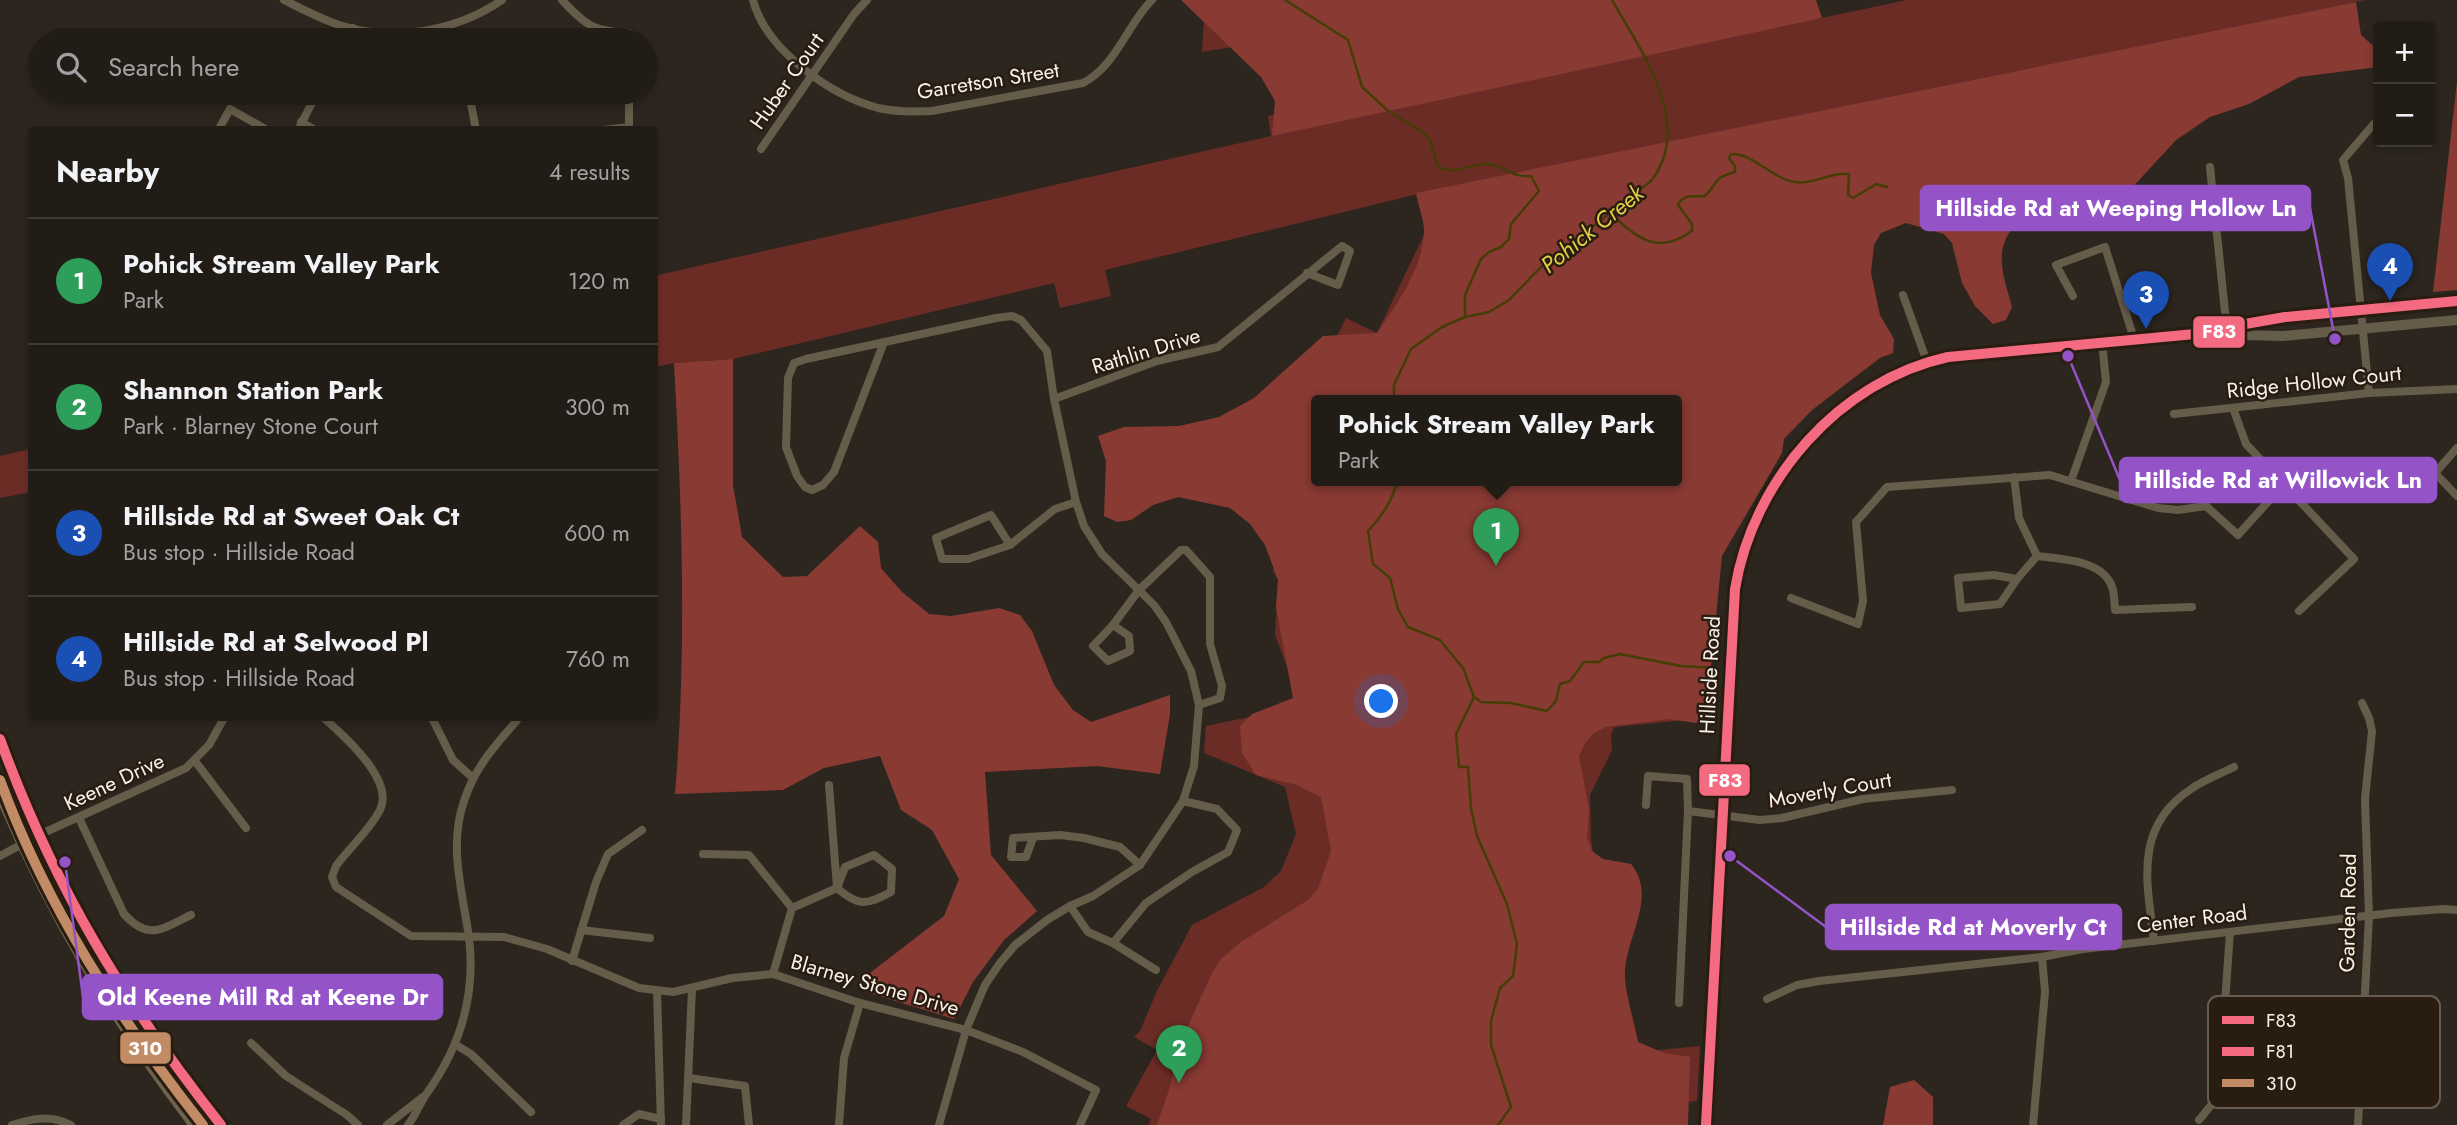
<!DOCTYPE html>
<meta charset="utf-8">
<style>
body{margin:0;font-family:Jost,sans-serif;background:#2e2924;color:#f1f3f6}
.controls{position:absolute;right:21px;top:21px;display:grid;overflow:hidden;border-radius:7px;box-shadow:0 4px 10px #0003}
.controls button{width:63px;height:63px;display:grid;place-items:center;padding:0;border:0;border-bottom:2px solid #3f3a36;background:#221c17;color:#f1f3f6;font:35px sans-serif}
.you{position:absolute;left:1382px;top:702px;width:24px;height:24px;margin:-18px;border:5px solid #fff;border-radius:50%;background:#1a73e8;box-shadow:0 0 0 10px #1a73e833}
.badge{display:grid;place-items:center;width:46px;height:46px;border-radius:50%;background:#b2aaa2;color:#fff;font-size:23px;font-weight:700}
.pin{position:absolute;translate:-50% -58px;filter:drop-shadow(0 2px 4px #0008)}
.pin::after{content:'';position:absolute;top:37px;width:24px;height:21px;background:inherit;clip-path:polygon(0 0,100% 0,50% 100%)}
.popup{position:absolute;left:1311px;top:395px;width:371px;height:91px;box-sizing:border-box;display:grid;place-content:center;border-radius:7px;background:#221c17;filter:drop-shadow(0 2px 5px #0005);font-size:23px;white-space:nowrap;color:#a2a1a1}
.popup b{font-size:26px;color:#f1f3f6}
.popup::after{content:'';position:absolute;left:50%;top:100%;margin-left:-14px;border:14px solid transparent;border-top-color:#221c17}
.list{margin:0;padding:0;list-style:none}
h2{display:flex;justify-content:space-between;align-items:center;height:91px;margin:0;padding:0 28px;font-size:30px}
h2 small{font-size:23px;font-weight:400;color:#a2a1a1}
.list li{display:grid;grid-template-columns:46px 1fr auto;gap:21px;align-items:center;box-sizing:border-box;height:126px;padding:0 28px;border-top:2px solid #3f3a36}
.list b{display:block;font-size:26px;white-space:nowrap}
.list p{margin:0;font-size:23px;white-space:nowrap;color:#a2a1a1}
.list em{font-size:23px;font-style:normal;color:#a2a1a1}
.icon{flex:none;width:38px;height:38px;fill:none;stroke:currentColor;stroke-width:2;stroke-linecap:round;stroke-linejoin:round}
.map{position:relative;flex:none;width:2457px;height:1125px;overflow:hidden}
.search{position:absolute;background:#221c17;box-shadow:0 4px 10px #0003;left:28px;top:28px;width:630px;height:77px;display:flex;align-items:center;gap:18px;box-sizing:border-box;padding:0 24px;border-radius:38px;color:#a2a1a1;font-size:26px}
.panel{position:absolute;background:#221c17;box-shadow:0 4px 10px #0003;left:28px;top:126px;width:630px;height:595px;border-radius:7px}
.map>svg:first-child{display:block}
</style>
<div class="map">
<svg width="2457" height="1125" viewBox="0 0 2457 1125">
<rect width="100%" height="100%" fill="#2d261f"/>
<g fill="#6c2c26" fill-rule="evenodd">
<path d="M 1205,0 L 1774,28 L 1907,0 L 2365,0 L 1782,119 L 1864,366 L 1784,431 L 1718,562 L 1706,718 L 1615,727 L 1611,734 L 1612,750 L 1590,795 L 1591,840 L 1604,926 L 1616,1054 L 1700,1046 L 1697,1101 L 1688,1102 L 1687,1125 L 1148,1125 L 1151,1119 L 1126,1106 L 1157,1050 L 1134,1037 L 1140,1031 L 1157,991 L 1192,925 L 1264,887 L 1281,871 L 1296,834 L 1285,787 L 1204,753 L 1206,726 L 1302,706 L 1275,635 L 1278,580 L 1273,571 L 1282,535 L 1256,503 L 1346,318 L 1377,333 L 1432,218 L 1426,192 L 1105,270 L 1111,296 L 1060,308 L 1054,283 L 733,359 L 674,363 L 655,367 L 654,276 L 1271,136 L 1268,116 L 1307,107 L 1291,37 L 1202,52 ZM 1316,400 L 1676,400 L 1676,480 L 1316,480 Z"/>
<path d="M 31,449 L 31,492 L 0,498 L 0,456 Z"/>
</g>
<g fill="#893a33" fill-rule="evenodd">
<path d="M 1181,0 L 1816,0 L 1822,18 L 1272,136 L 1275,101 L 1261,77 Z"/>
<path d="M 2356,2 L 2361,35 L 2378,50 L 2378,67 L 2299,77 L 2249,104 L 2210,117 L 2176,140 L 2130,190 L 2090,198 L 2014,227 C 1992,250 2005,281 2012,307 L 2006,320 L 1993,324 L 1975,306 L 1962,283 L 1952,243 L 1944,234 L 1906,223 L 1881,233 L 1874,245 L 1871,273 L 1880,315 L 1894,339 L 1893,353 L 1880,358 L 1812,410 L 1784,439 L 1782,453 L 1722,556 L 1706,718 L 1696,723 L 1669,719 L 1606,727 L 1594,733 L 1585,743 L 1579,756 L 1589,810 L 1587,838 L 1592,851 L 1603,859 L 1631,864 C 1658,897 1626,936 1625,973 C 1624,990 1635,1024 1638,1042 L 1664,1053 L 1690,1057 L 1688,1125 L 1157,1125 L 1170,1087 L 1177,1050 L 1213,971 L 1221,959 L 1241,942 L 1308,900 L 1318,889 L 1331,851 L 1321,797 L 1297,785 L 1256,775 L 1242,753 L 1240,726 L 1252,714 L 1293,698 L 1276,607 L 1278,580 L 1265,545 L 1250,524 L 1230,508 L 1178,497 L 1153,505 L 1131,520 L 1117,522 L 1104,516 L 1106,461 L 1098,436 L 1124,427 L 1179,426 L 1219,417 L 1254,398 L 1323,336 L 1377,333 C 1397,303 1423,269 1424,231 C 1424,219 1418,205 1416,193 ZM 1316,400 L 1676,400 L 1676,480 L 1316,480 Z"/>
<path d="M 2457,82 L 2457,290 L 2433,292 Z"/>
<path d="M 733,359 L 733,485 L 742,537 L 783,577 L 807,576 L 860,526 L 878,542 L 881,568 L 901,591 L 929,614 L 951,616 L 999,608 L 1020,615 L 1032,631 L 1054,685 L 1073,710 L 1091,722 L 1170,695 L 1170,714 L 1160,774 L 1097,766 L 985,772 L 991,855 L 1037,911 L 1004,940 L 973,982 L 954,1019 L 863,991 L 866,976 L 944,916 L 959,879 L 932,830 L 901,810 L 880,756 L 824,768 L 783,790 L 675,794 C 687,650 682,507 674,363 Z"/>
<path d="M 1914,1080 L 1933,1097 L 1933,1125 L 1883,1125 L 1890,1087 Z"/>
</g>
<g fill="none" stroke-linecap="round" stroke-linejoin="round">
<g stroke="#453d06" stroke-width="2.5">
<path d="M 1285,0 L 1348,40 L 1362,87 L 1387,110 L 1424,133 L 1430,140 L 1438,167 C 1460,176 1469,163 1488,164 C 1506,166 1511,178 1531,176 L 1539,191 L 1511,224 L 1509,239 L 1501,247 L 1489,252 L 1481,259 L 1465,295 L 1465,317"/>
<path d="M 1611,214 C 1637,238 1658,256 1692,231 L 1692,224 L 1678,205 C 1684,193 1694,197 1705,196 C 1720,182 1710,179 1735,172 L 1735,166 L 1729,158 L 1731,154 C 1752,153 1770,176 1790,181 C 1811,187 1828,172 1849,174 L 1848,195 L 1853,198 L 1876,184 L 1887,187"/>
<path d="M 1394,400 L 1394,385 L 1411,349 L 1442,327 L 1465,317 L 1489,312 L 1509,300 L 1541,267 L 1651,181 C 1695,125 1641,51 1612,0"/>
<path d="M 1397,480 C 1394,499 1381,517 1368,531 L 1373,564 L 1390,578 L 1398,609 L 1408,627 L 1440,640 L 1463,668 L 1474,697 L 1456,734 L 1459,767 L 1468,767 L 1471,808 L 1477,836 L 1507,904 L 1517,944 L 1513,976 L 1500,988 L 1491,1021 L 1491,1045 L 1511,1107 L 1498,1125"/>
<path d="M 1474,697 L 1481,702 L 1511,703 L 1547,711 L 1556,701 L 1560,684 L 1570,681 L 1584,662 L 1599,662 L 1604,658 L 1620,654 L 1681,666 L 1715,668"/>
</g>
<g stroke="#665c4a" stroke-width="8">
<path d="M 284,0 C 302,9 319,18 339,25 C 392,42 456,32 502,0"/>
<path d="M 562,0 C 586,26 593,31 629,33 L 629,40"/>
<path d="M 753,0 C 766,50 830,95 878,108 C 896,112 914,112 932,111 L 1083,83 C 1116,66 1127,25 1152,0"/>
<path d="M 346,40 L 353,28"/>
<path d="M 469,93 L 476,130"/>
<path d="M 301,122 L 315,130"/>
<path d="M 225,130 L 220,127 L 230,109 L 267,130"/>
<path d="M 298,130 L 317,93"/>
<path d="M 603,130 L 629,127"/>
<path d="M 629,130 L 629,93"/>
<path d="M 761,149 L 854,14 L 867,0"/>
<path d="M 2210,167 L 2227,331"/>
<path d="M 1903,295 L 1927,362"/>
<path d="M 2073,296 L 2056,265 L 2105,247 L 2134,339"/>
<path d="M 884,342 L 834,472 L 823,485 L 812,490 L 805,487 L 797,476 L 786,447 L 788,378 L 794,363 L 806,359 L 996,318 L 1012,316 L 1021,320 L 1047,351 L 1054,399 L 1076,502 L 1084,526 L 1102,554 L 1154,605 L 1166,622 L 1191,671 L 1199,705 L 1194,766 L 1183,801 L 1140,865 L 1093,896 L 1070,906 L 1047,920 L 1015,945 L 1000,963 L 985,985 L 966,1030 L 939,1125"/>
<path d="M 2369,393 L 2348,178 L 2343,160 L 2378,119"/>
<path d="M 1054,399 L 1157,361 L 1218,347 L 1342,246 L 1350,251 L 1338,285 L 1307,273"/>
<path d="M 2233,408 L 2246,444 L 2354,559 L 2299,611"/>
<path d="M 2174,414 L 2369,393 L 2457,389"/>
<path d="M 2457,448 L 2435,473 L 2457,496"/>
<path d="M 2014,477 L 2019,518 L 2037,556"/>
<path d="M 2071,481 L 2106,382 L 2102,342"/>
<path d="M 1010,545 L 968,559 L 942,559 L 936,538 L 991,515 L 1010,545 L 1055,509 L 1076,502"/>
<path d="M 2037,556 C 2062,559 2103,560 2112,587 C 2115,594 2114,603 2115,610 L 2192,607"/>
<path d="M 2017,579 L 2000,604 L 1961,608 L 1958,578 L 1994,575 L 2017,579 L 2037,556"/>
<path d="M 1791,598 L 1858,624 L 1863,601 L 1856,522 L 1887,487 L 2050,475 L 2158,508 L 2178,510 L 2206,506 L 2238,535 L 2284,484"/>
<path d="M 1113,625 L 1129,636 L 1130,651 L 1108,661 L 1093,646 L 1113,625 L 1139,590 L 1181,550 L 1186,550 L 1210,577 L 1210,644 L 1222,686 L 1220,698 L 1199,705"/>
<path d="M 324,718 C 344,736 395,780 380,810 C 369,831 350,847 336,866 L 332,877 L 336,887 L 411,936 L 504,937 L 547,949 L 639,988 L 673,992 L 732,978 L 773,974 L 860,1003 L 966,1030 L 1023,1052 L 1096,1090 L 1080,1125"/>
<path d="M 432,718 L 453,760 L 473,778"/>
<path d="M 195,761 L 246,828"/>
<path d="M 1646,805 L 1648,776 L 1687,779 L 1688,811 L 1760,820 L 1782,818 L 1863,799 L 1952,790"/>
<path d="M 79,818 L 124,914 C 149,942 163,928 191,915"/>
<path d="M 1033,838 L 1026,857 L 1011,857 L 1013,838 L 1060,835 L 1084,838 L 1120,847 L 1140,865"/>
<path d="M 703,854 L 749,855 L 792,908 L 837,888 L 829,785"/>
<path d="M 874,855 L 892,869 L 891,892 C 866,905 859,907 837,888 L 845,867 Z"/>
<path d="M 0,856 L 39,835 L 186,768 L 209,745 L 224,718"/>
<path d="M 1070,906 L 1088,932 L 1113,943"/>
<path d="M 581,930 L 650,938"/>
<path d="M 2154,941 C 2147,883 2133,827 2191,789 C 2204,780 2220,774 2234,767"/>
<path d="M 572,961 L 596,882 L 608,854 L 642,830"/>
<path d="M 1156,970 L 1113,943 L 1146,903 L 1192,872 L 1228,852 L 1237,830 L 1217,809 L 1183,801"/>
<path d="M 773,974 L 792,908"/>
<path d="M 657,991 L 661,1125"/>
<path d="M 1767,999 L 1797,985 L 1819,981 L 2042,957 L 2083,949 L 2391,913 L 2444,909 L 2457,910"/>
<path d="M 1679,1003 L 1688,811"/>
<path d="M 251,1043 L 286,1076 L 347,1115 L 358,1125"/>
<path d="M 456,1045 L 471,1054 L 531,1112"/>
<path d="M 689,1078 L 745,1086 L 749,1125"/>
<path d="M 2199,1120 L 2212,1104 L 2219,1087 L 2230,932"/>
<path d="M 12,1125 C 33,1118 51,1115 71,1125"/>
<path d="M 387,1125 L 423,1097"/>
<path d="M 408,1125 C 416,1115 420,1103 427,1093 C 460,1047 476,995 469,938 C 463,893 448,847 464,801 C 476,765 495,746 519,718"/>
<path d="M 623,1125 L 639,1114 L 661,1119"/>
<path d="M 686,1125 L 692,989"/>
<path d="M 839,1125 L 844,1058 L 860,1003"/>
<path d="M 2033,1125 L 2045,992 L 2042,957"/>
<path d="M 2358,1125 L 2369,917 L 2365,799 L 2372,731 L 2369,718 L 2362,703"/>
</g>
<g stroke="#665c4a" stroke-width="10">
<path d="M 2228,332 L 2242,335 L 2283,336 L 2457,320"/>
<path d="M 1706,1125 L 1733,605 C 1736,584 1739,562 1746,542 C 1775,458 1842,394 1925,363 C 1951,353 2001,351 2030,348 C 2096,343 2161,337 2227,331 L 2245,324 L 2285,317 L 2457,301"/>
</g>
<g stroke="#6f634b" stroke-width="12">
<path d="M 0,739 C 47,881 127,1010 221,1125"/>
<path d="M 0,792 C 51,915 114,1019 195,1125"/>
</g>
<g stroke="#291c10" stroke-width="16">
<path id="bus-1" d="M 1706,1125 L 1735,589 C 1753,480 1839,381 1948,357 L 2227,331 L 2245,324 L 2285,317 L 2457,301"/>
</g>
<g stroke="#291c10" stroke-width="16">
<path id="bus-2" d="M 0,739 C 54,887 124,1002 221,1125"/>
</g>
<g stroke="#291c10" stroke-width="16">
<path id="bus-3" d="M 0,780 C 46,906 120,1020 203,1125"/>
</g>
<use href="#bus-1" stroke="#f46a80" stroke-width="10"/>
<use href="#bus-2" stroke="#f46a80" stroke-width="10"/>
<use href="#bus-3" stroke="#c18c65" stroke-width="10"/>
</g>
<g text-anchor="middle" stroke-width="5" stroke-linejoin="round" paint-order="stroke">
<g font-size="21" fill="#faf1e9" stroke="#291c10">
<text transform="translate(787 81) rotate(-55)" y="7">Huber Court</text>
<text transform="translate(988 81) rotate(-9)" y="7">Garretson Street</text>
<text transform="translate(1146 351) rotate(-17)" y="7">Rathlin Drive</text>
<text transform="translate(2314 382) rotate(-6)" y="7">Ridge Hollow Court</text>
<text transform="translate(1710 675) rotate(-87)" y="7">Hillside Road</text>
<text transform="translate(114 782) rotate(-25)" y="7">Keene Drive</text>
<text transform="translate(1830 790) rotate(-10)" y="7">Moverly Court</text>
<text transform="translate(2348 913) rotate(-89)" y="7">Garden Road</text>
<text transform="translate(2192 919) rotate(-7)" y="7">Center Road</text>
<text transform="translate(875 985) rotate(16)" y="7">Blarney Stone Drive</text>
</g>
<g font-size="23" font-style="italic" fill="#e3ce45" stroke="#291c10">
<text transform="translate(1592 229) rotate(-39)" y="8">Pohick Creek</text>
</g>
</g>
<rect x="2208" y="996" width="232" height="112" rx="10" fill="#291c10" stroke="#685c51" stroke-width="2"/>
<rect x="2222" y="1016" width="32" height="8" fill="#f46a80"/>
<rect x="2222" y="1047" width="32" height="9" fill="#f46a80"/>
<rect x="2222" y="1079" width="32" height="8" fill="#c18c65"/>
<g font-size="19" fill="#faf1e9">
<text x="2266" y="1027">F83</text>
<text x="2266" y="1058">F81</text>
<text x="2266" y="1090">310</text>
</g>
<path fill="none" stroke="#9453c7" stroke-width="2.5" d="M2335 339L2310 208M2068 356L2120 480M1730 856L1826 927M65 862L83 997"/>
<g fill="#9453c7" stroke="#291c10" stroke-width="2.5">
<circle cx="2335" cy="339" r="7"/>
<circle cx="2068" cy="356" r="7"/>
<circle cx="1730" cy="856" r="7"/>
<circle cx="65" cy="862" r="7"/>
</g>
<g fill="#9453c7" stroke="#9453c7" stroke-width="2.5">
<rect x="1921" y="186" width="389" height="44" rx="7"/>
<rect x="2120" y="458" width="316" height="44" rx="7"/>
<rect x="1826" y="905" width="295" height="44" rx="7"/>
<rect x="83" y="975" width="359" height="44" rx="7"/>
</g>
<g font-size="23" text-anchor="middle" font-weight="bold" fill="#fff">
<text x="2116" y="216">Hillside Rd at Weeping Hollow Ln</text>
<text x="2278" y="488">Hillside Rd at Willowick Ln</text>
<text x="1973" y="935">Hillside Rd at Moverly Ct</text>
<text x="263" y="1005">Old Keene Mill Rd at Keene Dr</text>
</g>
<g stroke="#291c10" stroke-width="2.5">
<rect x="2192" y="315" width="54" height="34" rx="7" fill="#f46a80"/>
<rect x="1698" y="763" width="53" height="34" rx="7" fill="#f46a80"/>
<rect x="119" y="1031" width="53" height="34" rx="7" fill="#c18c65"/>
</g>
<g font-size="19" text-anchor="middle" font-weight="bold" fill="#fff">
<text x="2219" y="338">F83</text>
<text x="1725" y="787">F83</text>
<text x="145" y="1055">310</text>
</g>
</svg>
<div class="controls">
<button>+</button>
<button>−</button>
</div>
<div class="you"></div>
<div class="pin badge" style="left:1496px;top:566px;background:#2e9e5b">1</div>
<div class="popup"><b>Pohick Stream Valley Park</b>Park</div>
<div class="pin badge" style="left:1179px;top:1083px;background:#2e9e5b">2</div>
<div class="pin badge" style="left:2146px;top:329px;background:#1a4fb4">3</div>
<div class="pin badge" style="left:2390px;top:301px;background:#1a4fb4">4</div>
<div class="search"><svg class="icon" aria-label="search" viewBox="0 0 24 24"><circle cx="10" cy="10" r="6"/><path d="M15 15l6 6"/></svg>Search here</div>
<section class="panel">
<h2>Nearby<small>4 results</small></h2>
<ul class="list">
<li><span class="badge" style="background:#2e9e5b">1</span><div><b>Pohick Stream Valley Park</b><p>Park</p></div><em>120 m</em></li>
<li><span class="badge" style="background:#2e9e5b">2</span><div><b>Shannon Station Park</b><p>Park · Blarney Stone Court</p></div><em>300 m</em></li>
<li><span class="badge" style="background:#1a4fb4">3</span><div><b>Hillside Rd at Sweet Oak Ct</b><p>Bus stop · Hillside Road</p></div><em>600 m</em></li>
<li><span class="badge" style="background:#1a4fb4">4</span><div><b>Hillside Rd at Selwood Pl</b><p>Bus stop · Hillside Road</p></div><em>760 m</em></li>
</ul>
</section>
</div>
